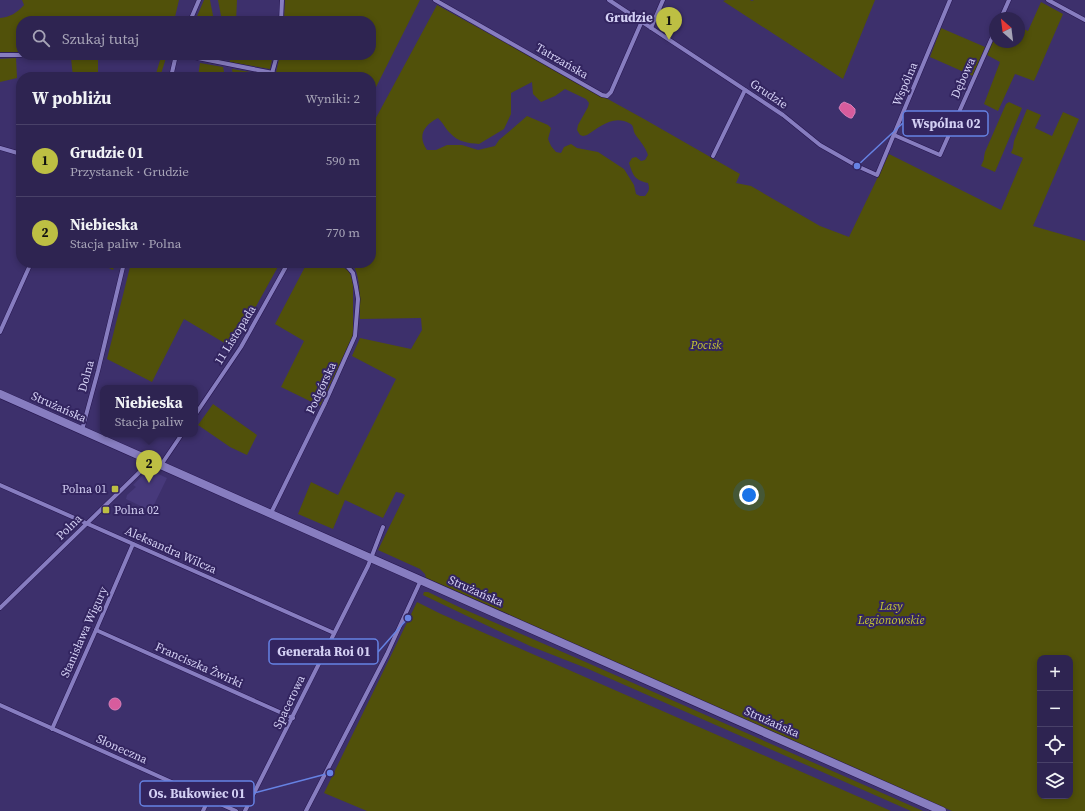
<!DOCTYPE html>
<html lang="pl">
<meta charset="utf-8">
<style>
body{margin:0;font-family:"Source Serif 4",serif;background:#362c58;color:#f1f3f6}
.controls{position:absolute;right:12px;bottom:12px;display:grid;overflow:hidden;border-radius:8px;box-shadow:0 2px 6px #0003}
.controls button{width:36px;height:36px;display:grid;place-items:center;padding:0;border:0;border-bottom:1px solid #494168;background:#2e2451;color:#f1f3f6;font:20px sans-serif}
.compass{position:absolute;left:989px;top:12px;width:36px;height:36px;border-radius:50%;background:#2e2451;box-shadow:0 2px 6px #0003;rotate:332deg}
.you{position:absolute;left:749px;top:495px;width:14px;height:14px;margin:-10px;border:3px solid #fff;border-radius:50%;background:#1a73e8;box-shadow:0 0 0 6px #1a73e833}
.badge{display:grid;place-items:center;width:26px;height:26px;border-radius:50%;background:#bdbf43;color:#111;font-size:13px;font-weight:700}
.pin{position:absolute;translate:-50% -33px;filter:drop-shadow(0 1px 2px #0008)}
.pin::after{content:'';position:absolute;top:21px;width:14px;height:12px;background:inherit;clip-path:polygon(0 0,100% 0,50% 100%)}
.popup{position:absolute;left:100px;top:385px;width:98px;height:52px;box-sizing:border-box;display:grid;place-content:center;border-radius:8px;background:#2e2451;filter:drop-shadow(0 1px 3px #0005);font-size:13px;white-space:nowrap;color:#a7a4b7}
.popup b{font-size:15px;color:#f1f3f6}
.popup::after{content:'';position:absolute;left:50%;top:100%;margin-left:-8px;border:8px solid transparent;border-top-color:#2e2451}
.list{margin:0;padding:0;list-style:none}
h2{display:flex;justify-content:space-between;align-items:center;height:52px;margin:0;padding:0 16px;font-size:17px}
h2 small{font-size:13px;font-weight:400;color:#a7a4b7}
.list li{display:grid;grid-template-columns:26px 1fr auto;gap:12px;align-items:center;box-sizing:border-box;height:72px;padding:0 16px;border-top:1px solid #494168}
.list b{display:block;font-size:15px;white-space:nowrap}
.list p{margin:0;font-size:13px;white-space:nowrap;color:#a7a4b7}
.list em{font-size:13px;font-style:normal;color:#a7a4b7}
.icon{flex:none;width:22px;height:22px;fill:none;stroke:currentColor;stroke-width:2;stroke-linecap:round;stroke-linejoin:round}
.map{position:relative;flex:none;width:1085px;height:811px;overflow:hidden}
.search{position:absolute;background:#2e2451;box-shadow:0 2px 6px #0003;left:16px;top:16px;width:360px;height:44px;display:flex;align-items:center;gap:10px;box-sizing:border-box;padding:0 14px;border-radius:16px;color:#a7a4b7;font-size:15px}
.panel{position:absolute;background:#2e2451;box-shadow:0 2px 6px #0003;left:16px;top:72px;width:360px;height:196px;border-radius:16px}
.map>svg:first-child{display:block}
</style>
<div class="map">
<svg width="1085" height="811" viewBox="0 0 1085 811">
<rect width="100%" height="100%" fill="#3d306c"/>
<path fill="#47397b" d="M 148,470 L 154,472 L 167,478 L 151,511 L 126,499 L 127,495 L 136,487 L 133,485 Z"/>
<g fill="#51510a" fill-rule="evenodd">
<path d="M 22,0 L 179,0 L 174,21 L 21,21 L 21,52 L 0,52 L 0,18 C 10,17 17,13 24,5 Z"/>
<path d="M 204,0 L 210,0 L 214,21 L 195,21 Z"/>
<path d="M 218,0 L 237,0 L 236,21 L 222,21 Z"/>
<path d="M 285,0 L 420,0 L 371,97 L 371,77 L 275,77 L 280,55 L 371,55 L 371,21 L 284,21 Z"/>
<path d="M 726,0 L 750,0 L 752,1 L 754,0 L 875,0 L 843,79 L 723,1 Z"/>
<path d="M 1041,2 L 1063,14 L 1034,81 L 1015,74 L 998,111 L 984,104 L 1000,62 L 987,55 L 995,37 L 995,42 L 1019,42 L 1019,27 L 1028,31 Z"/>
<path d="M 437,5 L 644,119 L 740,174 L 736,183 L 751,186 L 820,226 L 849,237 L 889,154 L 1001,210 L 1023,158 L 1011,153 L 1013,148 L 1014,141 L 1027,109 L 1041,115 L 1035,128 L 1052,136 L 1063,112 L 1079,119 L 1033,226 L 1085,241 L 1085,811 L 952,811 L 596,655 L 426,578 L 425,574 L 420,569 L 378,550 L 405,495 L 401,493 L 396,492 L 383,518 L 345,500 L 333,529 L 298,514 L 311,482 L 338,495 L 396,379 L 352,356 L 360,338 L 411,349 L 422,330 L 421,318 L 360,319 C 359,302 362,278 352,263 L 371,263 L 371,127 ZM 532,82 L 533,94 L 541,102 L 555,96 L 565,89 L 586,99 L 589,103 L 588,107 L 578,125 L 577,130 L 580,135 L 583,136 L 587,135 C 598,128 610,117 624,121 C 627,122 630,123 632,125 C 634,128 633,131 635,134 C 640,141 646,148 648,155 L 645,160 L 641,161 L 636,157 L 632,158 L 629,163 C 633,175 634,180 648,183 C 650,189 649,191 645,196 L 640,196 L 636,194 L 634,185 L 624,169 L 598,152 L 577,148 L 571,144 L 564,147 L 561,153 L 556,152 L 551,146 L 548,139 L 551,128 L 548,125 L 527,116 L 512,129 L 499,140 L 495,146 L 478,150 L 462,145 L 447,145 L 436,150 L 427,150 C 417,136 424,125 438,118 C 444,124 445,128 450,133 C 458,142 468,143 479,144 L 504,129 L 511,114 L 511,93 ZM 1040,658 L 1070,658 L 1070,796 L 1040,796 Z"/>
<path d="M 941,28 L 985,47 L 973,76 L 930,57 Z"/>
<path d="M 190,55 L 221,55 L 222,60 Z"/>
<path d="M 229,55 L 273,55 L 270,69 L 230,62 Z"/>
<path d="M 98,57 L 98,73 L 110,77 L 73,77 L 71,58 Z"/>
<path d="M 161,57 L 166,58 L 160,77 L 155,77 Z"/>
<path d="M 16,58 L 17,78 L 0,82 L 0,59 Z"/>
<path d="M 200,63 L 223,67 L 225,77 L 198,77 Z"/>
<path d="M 232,69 L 269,75 L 268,77 L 233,77 Z"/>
<path d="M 1009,102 L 1022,108 L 995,172 L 981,166 L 984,159 L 984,157 L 985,152 L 1006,104 Z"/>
<path d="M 932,110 L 954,119 L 947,134 L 926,125 Z"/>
<path d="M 98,263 L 115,263 L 113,270 Z"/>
<path d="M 131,263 L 280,263 L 233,348 L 184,319 L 152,382 L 107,359 Z"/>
<path d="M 307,263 L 329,263 L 344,268 L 349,271 L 352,279 L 353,285 L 353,336 L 320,406 L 281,387 L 304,341 L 275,324 Z"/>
<path d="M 213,404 L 257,435 L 247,455 L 230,447 L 198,425 Z"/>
<path d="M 424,592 L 428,592 L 461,608 L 581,660 L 923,811 L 911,811 L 586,668 L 530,646 L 423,595 Z"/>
<path d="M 417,602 L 441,614 L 891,811 L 367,811 L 324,793 Z"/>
</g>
<g fill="#d75c9d" stroke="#d67fb7">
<path d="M 844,102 L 851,105 L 855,109 L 855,113 L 852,118 L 850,118 C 845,116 841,112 839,108 L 841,104 Z"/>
<circle cx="115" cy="704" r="6"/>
</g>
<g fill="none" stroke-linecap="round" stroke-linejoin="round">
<g stroke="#25154e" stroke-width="5">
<g id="minor">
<path d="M 435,0 L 602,95 L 607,96 L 611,92 L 642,21"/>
<path d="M 609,0 L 783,115 L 820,145 L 857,166 L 877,175 L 950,0"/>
<path d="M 1048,0 L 1085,20"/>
<path d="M 1001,18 L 1009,0"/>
<path d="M 190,21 L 199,0"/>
<path d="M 281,21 L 282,0"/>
<path d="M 651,28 L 663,0"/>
<path d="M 0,55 L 21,55"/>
<path d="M 183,55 L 273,73"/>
<path d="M 171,77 L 176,55"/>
<path d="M 271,77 L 277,55"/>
<path d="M 894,135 L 940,155 L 995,31"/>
<path d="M 0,148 L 21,154"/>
<path d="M 713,156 L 745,90"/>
<path d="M 0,332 L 31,263"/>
<path d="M 195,415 L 241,347 L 288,263"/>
<path d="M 82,430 L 98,371 L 124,263"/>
<path d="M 161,465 L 182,434"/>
<path d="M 0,485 L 334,633"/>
<path d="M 271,513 L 325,403 L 355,336 L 358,299 L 356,287 L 353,273 L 347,266 L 342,263"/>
<path d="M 0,608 L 151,461"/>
<path d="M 96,630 L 293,718"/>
<path d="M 0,705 L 236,811"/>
<path d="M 52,729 L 96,630 L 133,544"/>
<path d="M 203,811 L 209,798"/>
<path d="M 245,811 L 368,566 L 383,527"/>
<path d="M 306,811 L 387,654 L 421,580"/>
</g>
</g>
<g stroke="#25154e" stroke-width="9">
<path id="secondary" d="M 0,394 L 942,811"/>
</g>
<use href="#minor" stroke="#877dc0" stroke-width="4"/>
<use href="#secondary" stroke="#877dc0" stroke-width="8"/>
</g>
<g fill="#bdbf43" stroke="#332560" stroke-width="1.5">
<rect x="111" y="485" width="8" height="8" rx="2"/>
<rect x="102" y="506" width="8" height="8" rx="2"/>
</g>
<g text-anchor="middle" stroke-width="4" stroke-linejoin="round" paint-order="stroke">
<g font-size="12" fill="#d4d0f4" stroke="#332560">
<text transform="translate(562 61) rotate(30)" y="4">Tatrzańska</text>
<text transform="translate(963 78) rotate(-66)" y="4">Dębowa</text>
<text transform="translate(905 84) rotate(-67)" y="4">Wspólna</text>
<text transform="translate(769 94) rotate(34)" y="4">Grudzie</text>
<text transform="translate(235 335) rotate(-58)" y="4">11 Listopada</text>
<text transform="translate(86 376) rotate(-75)" y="4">Dolna</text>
<text transform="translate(321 388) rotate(-65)" y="4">Podgórska</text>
<text transform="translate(59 407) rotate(24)" y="4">Strużańska</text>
<text transform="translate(69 527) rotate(-44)" y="4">Polna</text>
<text transform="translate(171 550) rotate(24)" y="4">Aleksandra Wilcza</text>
<text transform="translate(476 591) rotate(24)" y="4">Strużańska</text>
<text transform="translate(84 632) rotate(-66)" y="4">Stanisława Wigury</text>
<text transform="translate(199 665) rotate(24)" y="4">Franciszka Żwirki</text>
<text transform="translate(289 702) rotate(-64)" y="4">Spacerowa</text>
<text transform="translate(772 722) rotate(24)" y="4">Strużańska</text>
<text transform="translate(122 749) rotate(24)" y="4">Słoneczna</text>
</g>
<g font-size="12" font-style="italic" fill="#c4c633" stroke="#332560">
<text x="706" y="349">Pocisk</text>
<text x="891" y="610">Lasy<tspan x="891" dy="14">Legionowskie</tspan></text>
</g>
<g font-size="12" fill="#d4d0f4" stroke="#332560" text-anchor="end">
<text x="107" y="493">Polna 01</text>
<text x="114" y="514" text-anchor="start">Polna 02</text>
</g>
<g font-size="13" font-weight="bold" fill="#d4d0f4" stroke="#332560">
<text x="629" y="22">Grudzie</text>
</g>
</g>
<path fill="none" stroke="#6682e3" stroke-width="1.5" d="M857 166L903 123M408 618L378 652M330 773L254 793"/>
<g fill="#6682e3" stroke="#332560" stroke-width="1.5">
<circle cx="857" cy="166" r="4"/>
<circle cx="408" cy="618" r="4"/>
<circle cx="330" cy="773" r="4"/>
</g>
<g fill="#332560" stroke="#6682e3" stroke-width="1.5">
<rect x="903" y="111" width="85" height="25" rx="4"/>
<rect x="269" y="639" width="109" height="25" rx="4"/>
<rect x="140" y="781" width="114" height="25" rx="4"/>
</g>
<g font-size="13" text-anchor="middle" font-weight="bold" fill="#d4d0f4">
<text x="946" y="128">Wspólna 02</text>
<text x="324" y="656">Generała Roi 01</text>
<text x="197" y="798">Os. Bukowiec 01</text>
</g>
</svg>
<div class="controls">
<button>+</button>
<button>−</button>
<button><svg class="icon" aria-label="locate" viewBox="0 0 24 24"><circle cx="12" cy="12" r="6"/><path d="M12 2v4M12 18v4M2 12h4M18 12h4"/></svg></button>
<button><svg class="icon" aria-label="layers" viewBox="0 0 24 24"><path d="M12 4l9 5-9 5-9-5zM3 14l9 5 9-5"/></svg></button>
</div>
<svg class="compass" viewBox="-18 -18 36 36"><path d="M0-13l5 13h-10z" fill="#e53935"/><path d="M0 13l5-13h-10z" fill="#a7a4b7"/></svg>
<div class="you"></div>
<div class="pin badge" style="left:669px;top:40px">1</div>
<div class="pin badge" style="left:149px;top:483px">2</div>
<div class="popup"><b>Niebieska</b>Stacja paliw</div>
<div class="search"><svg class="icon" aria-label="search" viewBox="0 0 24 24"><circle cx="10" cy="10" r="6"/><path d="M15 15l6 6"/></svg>Szukaj tutaj</div>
<section class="panel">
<h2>W pobliżu<small>Wyniki: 2</small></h2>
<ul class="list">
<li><span class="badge">1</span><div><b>Grudzie 01</b><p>Przystanek · Grudzie</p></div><em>590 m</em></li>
<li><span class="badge">2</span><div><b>Niebieska</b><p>Stacja paliw · Polna</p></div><em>770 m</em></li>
</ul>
</section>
</div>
